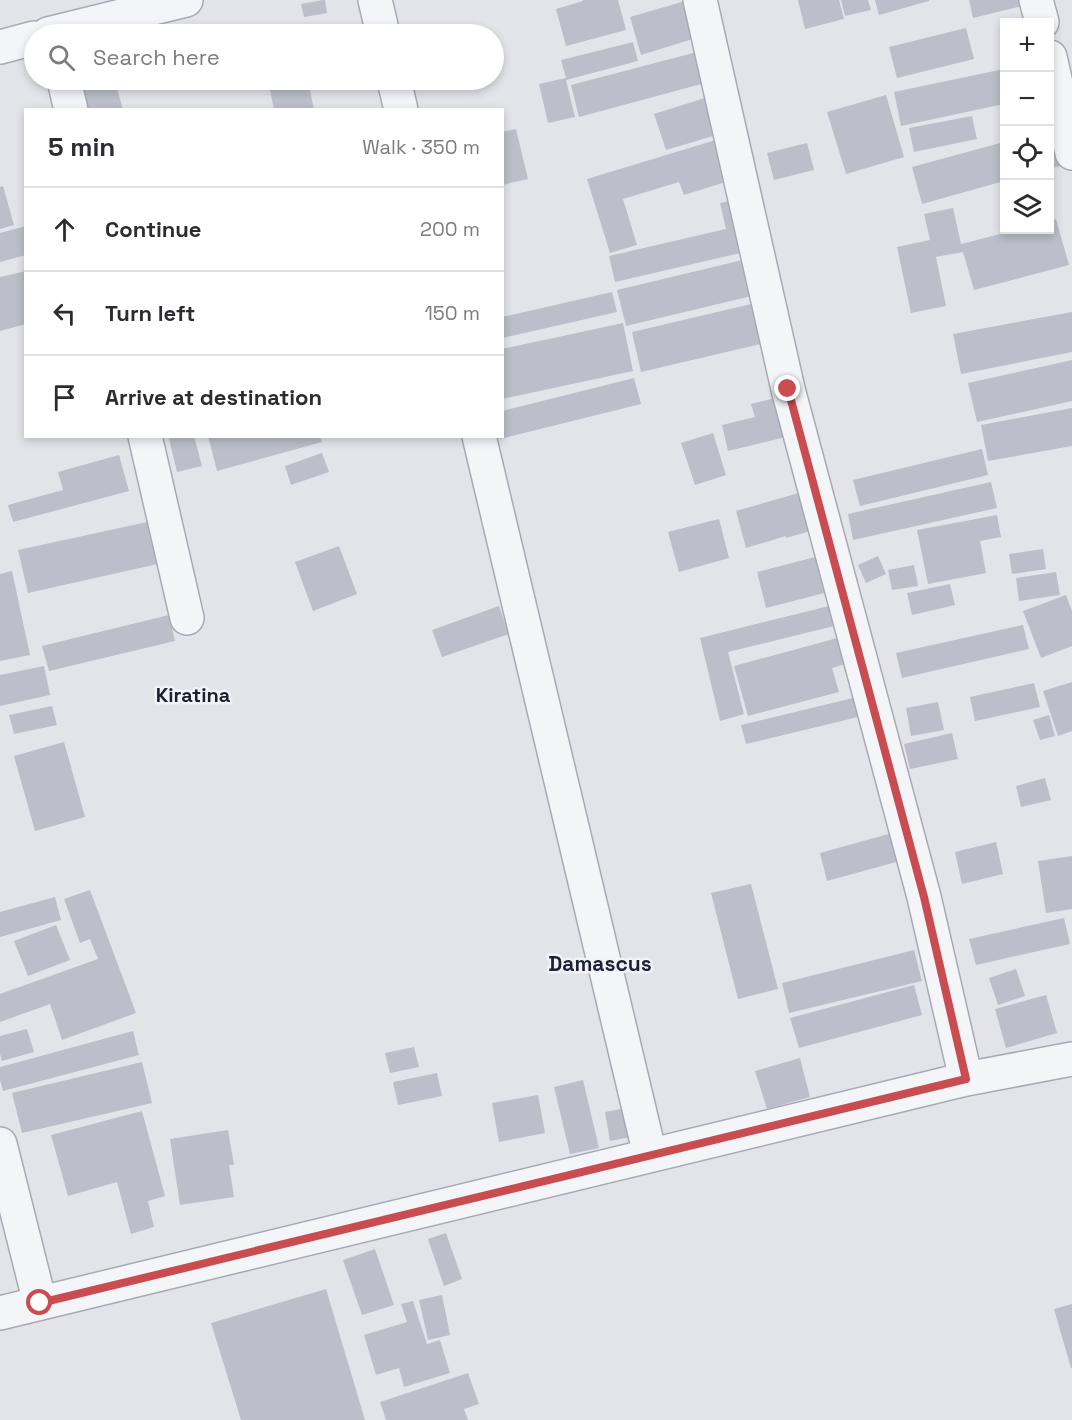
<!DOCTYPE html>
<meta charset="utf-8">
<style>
body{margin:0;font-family:"Space Grotesk",sans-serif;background:#f7f7f7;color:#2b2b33}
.controls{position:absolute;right:18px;top:18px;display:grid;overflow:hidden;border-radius:0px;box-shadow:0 3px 9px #0003}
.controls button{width:54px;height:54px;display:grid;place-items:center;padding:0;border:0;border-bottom:2px solid #e1e1e2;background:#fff;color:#2b2b33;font:30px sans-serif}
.stop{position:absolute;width:18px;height:18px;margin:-14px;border:4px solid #c94c50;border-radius:50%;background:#fff}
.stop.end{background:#c94c50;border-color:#fff;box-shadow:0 2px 6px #0008}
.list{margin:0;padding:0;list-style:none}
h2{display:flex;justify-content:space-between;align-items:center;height:78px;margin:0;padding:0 24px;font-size:26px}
h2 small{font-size:20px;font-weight:400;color:#7c7c81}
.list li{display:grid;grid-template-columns:39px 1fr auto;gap:18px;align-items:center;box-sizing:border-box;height:84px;padding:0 24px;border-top:2px solid #e1e1e2}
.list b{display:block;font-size:22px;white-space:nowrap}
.list em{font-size:20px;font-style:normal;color:#7c7c81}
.icon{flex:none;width:33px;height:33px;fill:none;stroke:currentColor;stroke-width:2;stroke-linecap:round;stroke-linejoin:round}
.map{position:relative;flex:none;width:1072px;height:1420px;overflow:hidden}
.search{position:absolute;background:#fff;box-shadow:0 3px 9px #0003;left:24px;top:24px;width:480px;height:66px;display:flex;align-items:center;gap:15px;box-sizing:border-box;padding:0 21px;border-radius:33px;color:#7c7c81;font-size:22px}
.panel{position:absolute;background:#fff;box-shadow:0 3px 9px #0003;left:24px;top:108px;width:480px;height:330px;border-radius:0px}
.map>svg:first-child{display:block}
</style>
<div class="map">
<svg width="1072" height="1420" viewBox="0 0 1072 1420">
<rect width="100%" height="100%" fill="#e2e4ea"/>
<g fill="#bcbfc9">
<path d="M 323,0 L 325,0 L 327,13 L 304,17 L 301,4 Z"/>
<path d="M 583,0 L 618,0 L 626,30 L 566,46 L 556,9 L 583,1 Z"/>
<path d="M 798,0 L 839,0 L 844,19 L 805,29 Z"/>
<path d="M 841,0 L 868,0 L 871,10 L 845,16 Z"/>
<path d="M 875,0 L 929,0 L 929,1 L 879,15 Z"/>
<path d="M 969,0 L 1021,0 L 1022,6 L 973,18 Z"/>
<path d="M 685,1 L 696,38 L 641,55 L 630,17 Z"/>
<path d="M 228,26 L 230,34 L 202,34 Z"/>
<path d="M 966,28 L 974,59 L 897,78 L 889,47 Z"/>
<path d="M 633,42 L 638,61 L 566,80 L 575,117 L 548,123 L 539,84 L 566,78 L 561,60 Z"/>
<path d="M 697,52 L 705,83 L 579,117 L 571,85 Z"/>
<path d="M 1004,69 L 1004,104 L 901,126 L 894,92 Z"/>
<path d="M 78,80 L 129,80 L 131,84 L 117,88 L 123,110 L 88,110 Z"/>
<path d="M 268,80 L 308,80 L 314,110 L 274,110 Z"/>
<path d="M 886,95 L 904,157 L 846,174 L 827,112 Z"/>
<path d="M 708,97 L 720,134 L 666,150 L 654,114 Z"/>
<path d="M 972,116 L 977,139 L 914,152 L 909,128 Z"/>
<path d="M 1057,127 L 1067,164 L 1050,169 L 1050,129 Z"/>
<path d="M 516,129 L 528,179 L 502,185 L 502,132 Z"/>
<path d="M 719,139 L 732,180 L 684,195 L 679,182 L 623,199 L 637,245 L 610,253 L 587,179 Z"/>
<path d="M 1004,142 L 1004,181 L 922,204 L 912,167 Z"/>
<path d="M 807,143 L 814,170 L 774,180 L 767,153 Z"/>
<path d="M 3,186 L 14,225 L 0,229 L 0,187 Z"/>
<path d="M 737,199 L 749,251 L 615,282 L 609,256 L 726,229 L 720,203 Z"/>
<path d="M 953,208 L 961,244 L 1016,230 L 1050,230 L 1050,221 L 1056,219 L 1069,265 L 974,290 L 963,252 L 936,257 L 946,306 L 911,313 L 897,247 L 930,240 L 924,214 Z"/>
<path d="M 26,226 L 26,255 L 0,262 L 0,233 Z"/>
<path d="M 751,258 L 760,294 L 626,326 L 617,290 Z"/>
<path d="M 26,271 L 26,324 L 0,331 L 0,277 Z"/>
<path d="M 612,292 L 617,312 L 502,338 L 502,317 Z"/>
<path d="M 764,301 L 774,341 L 641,372 L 632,332 Z"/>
<path d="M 1072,312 L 1072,352 L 961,374 L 953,334 Z"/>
<path d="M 623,323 L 633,371 L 502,399 L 502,349 Z"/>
<path d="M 1072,360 L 1072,401 L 977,422 L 968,383 Z"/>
<path d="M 634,378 L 641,404 L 500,439 L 499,436 L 502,436 L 502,411 Z"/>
<path d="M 779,397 L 790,436 L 728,451 L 722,425 L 755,417 L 751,404 Z"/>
<path d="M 1072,408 L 1072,446 L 988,461 L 981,425 Z"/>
<path d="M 713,433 L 726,475 L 695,485 L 681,443 Z"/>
<path d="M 179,436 L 194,436 L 202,466 L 177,472 L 169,439 Z"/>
<path d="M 208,436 L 320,436 L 322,442 L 217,471 Z"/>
<path d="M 982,449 L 988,475 L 860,506 L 853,480 Z"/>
<path d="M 322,453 L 329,472 L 291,485 L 285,466 Z"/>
<path d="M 119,455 L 129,491 L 13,522 L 8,505 L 63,490 L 58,472 Z"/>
<path d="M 991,482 L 997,508 L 853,540 L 848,514 Z"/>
<path d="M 802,492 L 814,530 L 786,538 L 786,536 L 746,548 L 736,511 Z"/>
<path d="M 997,515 L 1001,537 L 980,541 L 986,573 L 928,584 L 917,530 Z"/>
<path d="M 161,519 L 171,561 L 28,593 L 18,550 Z"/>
<path d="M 719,519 L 729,558 L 679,572 L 668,532 Z"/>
<path d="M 339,546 L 357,594 L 313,611 L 295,562 Z"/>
<path d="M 1043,549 L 1046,569 L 1012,574 L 1009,554 Z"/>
<path d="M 823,555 L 832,591 L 766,608 L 757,572 Z"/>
<path d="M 878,556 L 886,574 L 866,583 L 858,565 Z"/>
<path d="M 914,565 L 918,586 L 892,590 L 888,570 Z"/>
<path d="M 12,571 L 30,655 L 0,661 L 0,574 Z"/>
<path d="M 1056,572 L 1060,595 L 1019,601 L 1016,578 Z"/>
<path d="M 950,584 L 955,605 L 912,615 L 907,593 Z"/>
<path d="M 1066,595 L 1072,611 L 1072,646 L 1041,658 L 1023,611 Z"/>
<path d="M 499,606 L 509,634 L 442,657 L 432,630 Z"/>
<path d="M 829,606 L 834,626 L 728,652 L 744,714 L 720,721 L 700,638 Z"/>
<path d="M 169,615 L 175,641 L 49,671 L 42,646 Z"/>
<path d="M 1023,625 L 1029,649 L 902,678 L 896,653 Z"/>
<path d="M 841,637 L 848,663 L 832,668 L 839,692 L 748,716 L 734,666 Z"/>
<path d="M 44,666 L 50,695 L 0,706 L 0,675 Z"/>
<path d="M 1072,682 L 1072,731 L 1058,736 L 1043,691 Z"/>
<path d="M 1034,683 L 1040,707 L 975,721 L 970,697 Z"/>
<path d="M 857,697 L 862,716 L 746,744 L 741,725 Z"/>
<path d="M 938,702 L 944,730 L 911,736 L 906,708 Z"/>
<path d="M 52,706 L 57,725 L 14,734 L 9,715 Z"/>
<path d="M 1049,715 L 1055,736 L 1040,740 L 1033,720 Z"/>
<path d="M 952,733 L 958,759 L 910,769 L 904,744 Z"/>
<path d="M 64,742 L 85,817 L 35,831 L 14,756 Z"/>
<path d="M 1045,778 L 1051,800 L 1021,807 L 1016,786 Z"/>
<path d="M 892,833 L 900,861 L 827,881 L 820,853 Z"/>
<path d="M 996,842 L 1003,874 L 962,884 L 955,852 Z"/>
<path d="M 1072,856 L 1072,909 L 1046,913 L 1038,861 Z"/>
<path d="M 751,884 L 778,989 L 738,999 L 711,893 Z"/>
<path d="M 90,890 L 136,1013 L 62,1040 L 50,1004 L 0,1022 L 0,994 L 98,959 L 90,939 L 80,943 L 64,899 Z"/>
<path d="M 55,897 L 61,920 L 0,937 L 0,912 Z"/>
<path d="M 1064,918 L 1070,944 L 976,965 L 969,939 Z"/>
<path d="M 56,925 L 70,960 L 28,976 L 14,941 Z"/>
<path d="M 914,950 L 922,981 L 789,1013 L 782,983 Z"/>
<path d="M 1016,969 L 1025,996 L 998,1005 L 989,978 Z"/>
<path d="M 914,985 L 922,1015 L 799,1048 L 790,1018 Z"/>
<path d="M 1046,995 L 1057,1033 L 1006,1048 L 995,1009 Z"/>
<path d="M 27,1029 L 34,1052 L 2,1061 L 0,1054 L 0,1036 Z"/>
<path d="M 133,1031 L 139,1055 L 3,1091 L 0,1080 L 0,1067 Z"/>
<path d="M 414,1047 L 419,1067 L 390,1073 L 385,1053 Z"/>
<path d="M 800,1058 L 810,1097 L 767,1109 L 755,1071 Z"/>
<path d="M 142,1062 L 152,1103 L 22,1133 L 12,1093 Z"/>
<path d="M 437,1073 L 442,1096 L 398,1105 L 393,1082 Z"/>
<path d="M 583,1080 L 599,1148 L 570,1154 L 554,1087 Z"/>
<path d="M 538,1095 L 545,1133 L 499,1142 L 492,1103 Z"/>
<path d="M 626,1108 L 631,1137 L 610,1141 L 605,1112 Z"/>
<path d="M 142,1111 L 165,1196 L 148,1201 L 154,1227 L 131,1234 L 117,1182 L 68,1196 L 51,1135 Z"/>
<path d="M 228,1130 L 234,1165 L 229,1165 L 234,1197 L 180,1205 L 170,1139 Z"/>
<path d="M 446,1233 L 462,1279 L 444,1286 L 428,1239 Z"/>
<path d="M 375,1249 L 394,1305 L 362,1315 L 343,1260 Z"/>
<path d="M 326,1289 L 365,1420 L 241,1420 L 211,1323 Z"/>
<path d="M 442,1295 L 450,1335 L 428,1340 L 419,1300 Z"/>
<path d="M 413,1301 L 427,1344 L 440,1340 L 450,1373 L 404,1387 L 399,1368 L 376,1375 L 364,1335 L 407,1322 L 401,1304 Z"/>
<path d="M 1072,1304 L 1072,1368 L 1071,1368 L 1054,1309 Z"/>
<path d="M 468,1373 L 479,1404 L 464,1409 L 468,1420 L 386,1420 L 380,1402 Z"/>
</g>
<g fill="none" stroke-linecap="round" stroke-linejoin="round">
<g stroke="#a7aab4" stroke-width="36">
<g id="street">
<path d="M 375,0 L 383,34"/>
<path d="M 700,0 L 788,389 L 924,897 L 966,1079"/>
<path d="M 1036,0 L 1042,22"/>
<path d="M 48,34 L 186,0"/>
<path d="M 0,47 L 34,38"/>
<path d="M 1050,57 L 1072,153"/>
<path d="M 64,80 L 71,110"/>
<path d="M 394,80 L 401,110"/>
<path d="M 145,436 L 187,618"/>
<path d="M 479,436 L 650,1155"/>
<path d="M 0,1144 L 40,1303"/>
<path d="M 0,1313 L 966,1079 L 1072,1059"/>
</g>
</g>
<use href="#street" stroke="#f4f5f8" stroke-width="33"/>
</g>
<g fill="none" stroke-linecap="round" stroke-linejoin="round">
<path stroke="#c94c50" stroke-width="8" d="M 40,1303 L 966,1079 L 924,897 L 788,389"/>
</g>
<g text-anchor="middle" stroke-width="5" stroke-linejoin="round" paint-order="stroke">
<g font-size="20" font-weight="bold" fill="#1c2132" stroke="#f1f3f7">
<text x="193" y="702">Kiratina</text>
</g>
<g font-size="21" font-weight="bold" fill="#1c2132" stroke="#f1f3f7">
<text x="600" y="971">Damascus</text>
</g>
</g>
</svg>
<div class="controls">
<button>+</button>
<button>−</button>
<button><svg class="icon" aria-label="locate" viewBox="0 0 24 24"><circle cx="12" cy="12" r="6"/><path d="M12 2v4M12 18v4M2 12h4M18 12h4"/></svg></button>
<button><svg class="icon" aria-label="layers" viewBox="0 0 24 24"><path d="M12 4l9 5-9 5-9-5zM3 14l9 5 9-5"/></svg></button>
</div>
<div class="stop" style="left:40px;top:1303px"></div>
<div class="stop end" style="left:788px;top:389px"></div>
<div class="search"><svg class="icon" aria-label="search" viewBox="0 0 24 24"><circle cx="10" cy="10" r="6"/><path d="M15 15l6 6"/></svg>Search here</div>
<section class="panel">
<h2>5 min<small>Walk · 350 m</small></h2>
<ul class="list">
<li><svg class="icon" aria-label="ahead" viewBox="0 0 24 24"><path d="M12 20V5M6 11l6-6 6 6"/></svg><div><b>Continue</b></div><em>200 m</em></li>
<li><svg class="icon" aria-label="left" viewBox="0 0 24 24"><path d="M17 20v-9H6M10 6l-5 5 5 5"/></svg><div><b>Turn left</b></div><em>150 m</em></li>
<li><svg class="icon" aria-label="arrive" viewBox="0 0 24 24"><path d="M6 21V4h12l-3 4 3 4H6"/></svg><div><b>Arrive at destination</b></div></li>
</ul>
</section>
</div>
